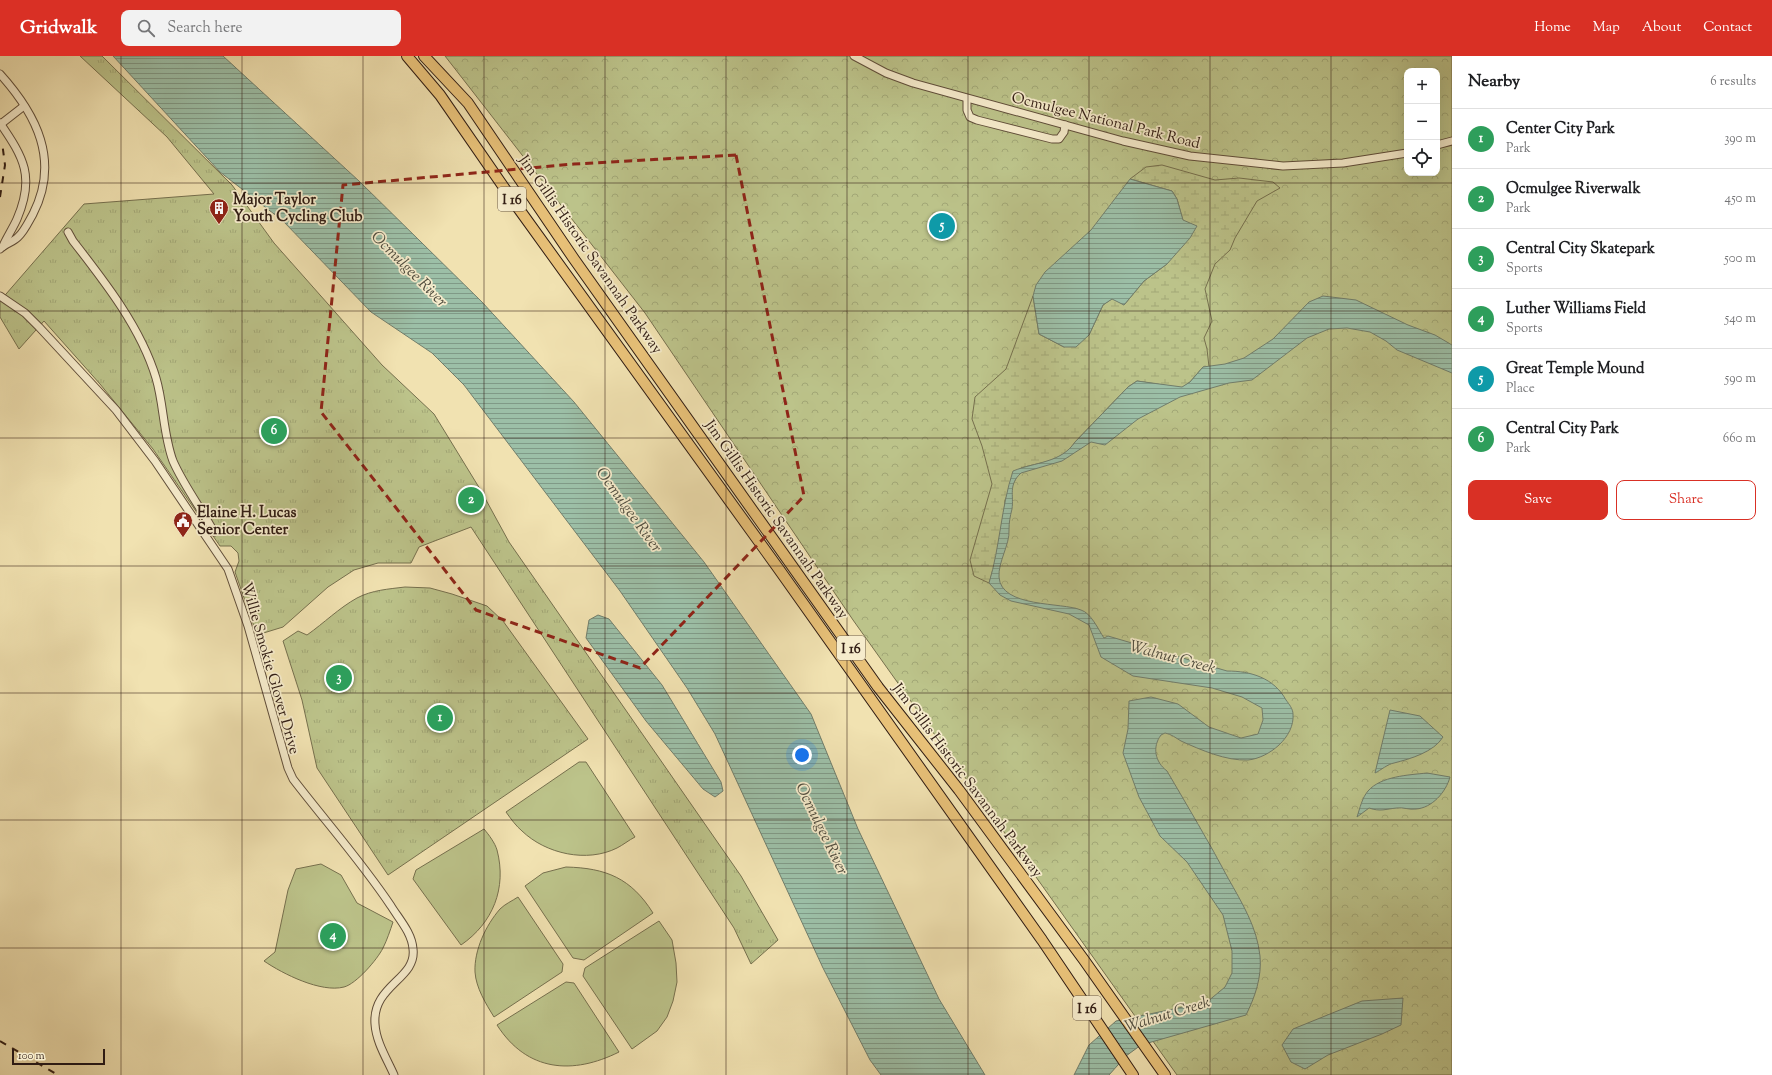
<!DOCTYPE html>
<meta charset="utf-8">
<style>
body{margin:0;font-family:"Sorts Mill Goudy",serif;background:#f2f2f2;color:#202124}
.controls{position:absolute;right:12px;top:12px;display:grid;overflow:hidden;border-radius:8px;box-shadow:0 4px 16px #0002}
.controls button{width:36px;height:36px;display:grid;place-items:center;padding:0;border:0;border-bottom:1px solid #e0e0e0;background:#fff;color:#202124;font:20px sans-serif}
.scale{position:absolute;left:12px;bottom:10px;width:93px;box-sizing:border-box;padding-left:4px;border:2px solid #301c13;border-top:0;font-size:11px;line-height:14px;white-space:nowrap;color:#301c13;-webkit-text-stroke:3px #f6eccc;paint-order:stroke}
.you{position:absolute;left:802px;top:699px;width:14px;height:14px;margin:-10px;border:3px solid #fff;border-radius:50%;background:#1a73e8;box-shadow:0 0 0 6px #1a73e833}
.badge{display:grid;place-items:center;width:26px;height:26px;border-radius:50%;background:#d93025;color:#fff;font-size:13px;font-weight:700}
.pin{position:absolute;translate:-50% -50%;border:2px solid #fff;box-shadow:0 1px 4px #0006}
.list{margin:0;padding:0;list-style:none}
h2{display:flex;justify-content:space-between;align-items:center;height:52px;margin:0;padding:0 16px;font-size:17px}
h2 small{font-size:13px;font-weight:400;color:#757577}
.list li{display:grid;grid-template-columns:26px 1fr auto;gap:12px;align-items:center;box-sizing:border-box;height:60px;padding:0 16px;border-top:1px solid #e0e0e0}
.list b{display:block;font-size:15px;white-space:nowrap}
.list p{margin:0;font-size:13px;white-space:nowrap;color:#757577}
.list em{font-size:13px;font-style:normal;color:#757577}
.actions{display:flex;gap:8px;padding:12px 16px}
.actions a{flex:1;padding:9px 0;border:1px solid #d93025;border-radius:8px;text-align:center;font-size:14px;color:#d93025}
.actions .main{background:#d93025;color:#fff}
.icon{flex:none;width:22px;height:22px;fill:none;stroke:currentColor;stroke-width:2;stroke-linecap:round;stroke-linejoin:round}
.map{position:relative;flex:none;width:1452px;height:1019px;overflow:hidden}
header{display:flex;align-items:center;gap:24px;box-sizing:border-box;height:56px;padding:0 20px;background:#d93025;color:#fff}
header strong{font-size:19px}
nav{display:flex;gap:22px;margin-inline-start:auto;font-size:14px}
.search{width:280px;height:36px;background:#f2f2f2;display:flex;align-items:center;gap:10px;box-sizing:border-box;padding:0 14px;border-radius:8px;color:#757577;font-size:15px}
main{display:flex}
aside{flex:1;background:#fff}
.map>svg:first-child{display:block}
</style>
<header>
<strong>Gridwalk</strong>
<div class="search"><svg class="icon" aria-label="search" viewBox="0 0 24 24"><circle cx="10" cy="10" r="6"/><path d="M15 15l6 6"/></svg>Search here</div>
<nav><a>Home</a><a>Map</a><a>About</a><a>Contact</a></nav>
</header>
<main>
<div class="map">
<svg width="1452" height="1019" viewBox="0 0 1452 1019">
<defs>
<pattern id="grass-tufts" width="24" height="20" patternUnits="userSpaceOnUse"><rect width="24" height="20" fill="#bcc38a"/><path d="M3 7l-1-3M5 7V3M7 7l1-3M15 17l-1-3M17 17v-4M19 17l1-3" fill="none" stroke="#a2a776"/></pattern>
<pattern id="forest-crowns" width="20" height="18" patternUnits="userSpaceOnUse"><rect width="20" height="18" fill="#bcc38a"/><path d="M2 6a3 3 0 1 1 6 0M12 15a3 3 0 1 1 6 0" fill="none" stroke="#a2a776"/></pattern>
<pattern id="wetland-marsh" width="20" height="14" patternUnits="userSpaceOnUse"><rect width="20" height="14" fill="#bcc38a"/><path d="M1 5h8M5 5V1M11 12h8M15 12V8" fill="none" stroke="#a2a776"/></pattern>
<pattern id="water-rules" width="6" height="5" patternUnits="userSpaceOnUse"><rect width="6" height="5" fill="#9cbfa7"/><path d="M0 2.5h6" fill="none" stroke="#809a87"/></pattern>
</defs>
<rect width="100%" height="100%" fill="#f1e2b1"/>
<filter id="stains"><feTurbulence type="fractalNoise" baseFrequency=".005" numOctaves="4"/><feColorMatrix values="0 0 0 0 .2 0 0 0 0 .09 0 0 0 0 .02 0 0 0 .5 -.17"/></filter>
<radialGradient id="worn" r=".72"><stop offset=".6" stop-color="#630" stop-opacity="0"/><stop offset="1" stop-color="#630" stop-opacity=".3"/></radialGradient>
<g fill="url(#grass-tufts)" stroke="#76704e">
<path d="M 80,0 L 102,0 L 232,129 L 274,187 L 382,309 L 434,358 L 480,433 L 509,486 L 741,820 L 778,884 L 751,908 L 734,872 L 471,471 L 419,491 L 411,507 L 378,507 L 354,514 L 328,531 L 283,571 L 257,579 L 235,516 L 239,505 L 238,497 L 231,490 L 220,490 L 153,393 L 100,328 L 44,265 L 19,293 L 0,261 L 0,245 L 84,148 L 214,138 L 167,81 Z"/>
<path d="M 405,531 L 430,532 L 452,538 L 487,550 L 503,565 L 588,683 L 388,819 L 317,712 L 302,644 L 283,585 L 298,575 L 307,579 C 324,567 339,552 357,542 C 372,534 389,533 405,531 Z"/>
</g>
<path fill="url(#forest-crowns)" stroke="#76704e" fill-rule="evenodd" d="M 445,0 L 1452,0 L 1452,1019 L 1177,1019 L 853,564 L 645,257 ZM 1407,15 L 1437,15 L 1437,117 L 1407,117 Z"/>
<path fill="url(#wetland-marsh)" stroke="#76704e" d="M 1162,109 L 1215,124 L 1239,122 L 1273,126 L 1280,132 L 1257,145 L 1235,182 L 1230,194 L 1215,208 L 1205,233 L 1212,265 L 1204,282 L 1207,293 L 1209,311 L 1203,311 L 1190,326 L 1182,332 L 1137,325 L 1128,331 L 1075,386 C 1063,406 1041,406 1021,412 L 1005,444 L 1004,456 L 995,508 L 989,527 L 974,520 L 970,504 L 992,428 L 982,390 L 972,363 L 975,341 L 1006,313 L 1033,240 L 1039,278 L 1064,291 L 1089,279 L 1103,249 L 1113,242 L 1124,249 L 1144,225 L 1167,208 L 1183,165 L 1177,143 L 1172,135 L 1130,123 L 1146,111 Z"/>
<g fill="#bcc38a" stroke="#76704e">
<path d="M 579,706 L 586,706 L 635,781 C 629,784 623,789 617,792 C 587,807 546,798 522,775 C 516,770 511,763 506,756 Z"/>
<path d="M 484,773 C 489,779 495,787 497,794 C 507,832 493,867 461,889 L 413,823 L 416,814 Z"/>
<path d="M 321,808 L 341,819 L 357,847 L 393,866 C 390,875 387,884 383,892 C 377,904 356,928 344,931 C 321,937 283,918 264,905 L 275,896 L 288,834 L 296,813 Z"/>
<path d="M 566,811 C 606,812 631,822 653,857 L 584,904 L 573,902 L 525,830 L 543,817 Z"/>
<path d="M 518,841 L 563,908 L 562,916 L 494,961 C 486,948 476,932 475,916 C 474,894 486,869 500,853 C 505,848 512,845 518,841 Z"/>
<path d="M 659,865 L 672,884 L 676,907 L 677,926 L 673,945 L 667,961 L 657,975 L 632,993 L 583,920 L 585,912 Z"/>
<path d="M 566,926 L 574,927 L 619,996 C 573,1019 527,1016 497,969 Z"/>
</g>
<g fill="url(#water-rules)" stroke="#717e6c">
<path d="M 113,0 L 223,0 L 359,125 L 482,246 L 574,346 L 704,506 L 811,658 L 858,773 L 939,943 L 985,1019 L 881,1019 L 870,1004 L 823,912 L 715,678 L 687,632 L 620,535 L 464,329 L 432,297 L 371,256 L 283,165 L 220,116 Z"/>
<path d="M 1130,123 L 1172,135 L 1177,143 L 1183,164 L 1197,170 L 1190,182 L 1167,208 L 1144,225 L 1124,249 L 1112,243 L 1103,249 L 1089,279 L 1076,291 L 1064,291 L 1039,278 L 1033,240 L 1036,229 L 1045,216 L 1091,174 Z"/>
<path d="M 1323,240 L 1356,244 L 1408,269 L 1435,279 L 1452,289 L 1452,317 L 1397,294 L 1386,285 L 1370,276 L 1347,272 L 1329,273 L 1307,282 L 1252,324 L 1229,327 L 1180,341 L 1138,363 L 1105,389 L 1091,386 L 1062,405 L 1021,417 C 1008,429 1014,439 1012,453 C 1010,461 1009,466 1009,474 C 1010,488 998,506 999,521 C 1001,552 1062,546 1081,554 C 1091,557 1098,573 1104,582 L 1108,580 L 1227,615 C 1251,615 1274,622 1286,644 C 1289,648 1293,653 1293,658 C 1295,681 1269,702 1248,704 C 1226,705 1201,694 1181,685 C 1176,682 1171,678 1165,677 L 1161,679 C 1152,691 1155,706 1167,715 C 1188,751 1209,786 1228,822 C 1242,847 1257,871 1260,900 C 1262,921 1255,941 1246,959 L 1141,989 L 1126,1000 L 1109,1019 L 1074,1019 L 1089,989 L 1116,965 L 1207,946 L 1225,931 L 1232,917 L 1232,895 L 1223,859 L 1187,806 L 1160,780 L 1139,741 L 1123,697 L 1128,673 L 1129,645 L 1151,641 L 1178,648 L 1209,671 L 1241,682 L 1258,678 L 1263,664 L 1262,652 L 1242,641 L 1212,632 L 1133,620 L 1101,601 L 1089,569 L 1069,558 L 1011,545 L 1000,539 L 989,527 C 1000,491 1001,451 1013,415 C 1035,406 1061,407 1075,386 L 1128,331 L 1137,325 L 1182,331 L 1190,326 L 1203,311 L 1225,308 L 1244,302 L 1273,283 L 1309,246 Z"/>
<path d="M 598,559 L 609,563 L 662,629 L 721,726 L 723,735 L 715,741 L 703,733 L 646,665 L 586,582 L 589,564 Z"/>
<path d="M 1390,654 L 1420,660 L 1443,681 C 1434,696 1410,703 1394,707 C 1388,708 1381,714 1375,717 Z"/>
<path d="M 1427,717 L 1450,721 C 1446,736 1432,752 1416,753 C 1409,754 1403,751 1397,752 C 1385,753 1381,756 1369,752 L 1357,761 C 1360,752 1362,742 1368,735 C 1381,720 1409,719 1427,717 Z"/>
<path d="M 1403,942 L 1401,969 L 1382,978 L 1328,999 L 1305,1013 L 1291,1006 L 1282,989 L 1293,973 L 1362,945 Z"/>
</g>
<g fill="none" stroke-linecap="round" stroke-linejoin="round">
<g stroke="#604e3a" stroke-width="9">
<g id="minor">
<path d="M 854,0 L 886,17 L 913,27 L 1123,85 L 1190,100 L 1283,110 L 1343,107 L 1407,97"/>
<path d="M 0,18 C 37,59 60,105 33,158 C 29,165 24,176 18,181 C 13,186 5,188 0,193"/>
<path d="M 967,43 L 967,54 L 970,61 L 977,64 L 1052,83 L 1059,83 L 1064,76 L 1065,69"/>
<path d="M 0,67 C 24,102 35,121 17,163 C 13,172 7,181 3,190"/>
<path d="M 1,68 L 24,50"/>
<path d="M 1437,89 L 1452,85"/>
<path d="M 68,176 L 73,185 C 105,226 141,272 156,322 C 164,349 163,378 173,405 C 184,430 201,452 214,476"/>
<path d="M 0,240 L 25,257 L 39,271 L 116,354 L 155,405 L 228,513 L 248,570 L 288,712 L 293,723 C 326,766 361,805 391,850 C 399,863 412,877 413,893 C 417,923 372,929 375,968 C 376,986 387,1003 394,1019"/>
</g>
</g>
<g stroke="#301c13" stroke-width="12">
<g id="highway">
<path d="M 407,0 L 440,39 L 516,149 L 778,512 L 1042,884 L 1133,1019"/>
<path d="M 424,0 L 468,47 L 574,203 L 878,631 L 959,734 L 1084,904 L 1165,1019"/>
</g>
</g>
<use href="#minor" stroke="#f6eccc" stroke-width="7"/>
<use href="#highway" stroke="#e8c178" stroke-width="10"/>
<g stroke="#301c13" stroke-width="2" stroke-dasharray="7 7" stroke-linecap="butt">
<path d="M 0,141 L 5,109 L 2,86"/>
<path d="M 0,985 L 58,1019"/>
</g>
</g>
<path fill="none" stroke="#8f2418" stroke-width="3" stroke-dasharray="8 5" stroke-linejoin="round" d="M 736,99 L 804,440 L 640,612 L 476,554 L 321,356 L 343,129 L 574,108 Z"/>
<path fill="none" stroke="#301c13" stroke-width="1" stroke-opacity="0.55" d="M 121,0 L 121,1019M 242,0 L 242,1019M 363,0 L 363,1019M 484,0 L 484,1019M 605,0 L 605,1019M 726,0 L 726,1019M 847,0 L 847,1019M 968,0 L 968,1019M 1089,0 L 1089,1019M 1210,0 L 1210,1019M 1331,0 L 1331,1019M 0,127 L 1452,127M 0,255 L 1452,255M 0,382 L 1452,382M 0,510 L 1452,510M 0,637 L 1452,637M 0,764 L 1452,764M 0,892 L 1452,892"/>
<defs>
<g id="building-pin" transform="scale(1)"><path d="M0 17L-7.5 6A9.5 9.5 0 1 1 7.5 6Z" fill="#8f2418" stroke="#f6eccc"/><path d="M-4-6H4V6H1V3H-1V6H-4ZM-2.5-4.3h1.7v1.8h-1.7ZM.8-4.3h1.7v1.8H.8ZM-2.5-1h1.7V.8h-1.7ZM.8-1h1.7V.8H.8Z" fill="#fff"/></g>
<g id="civic-pin" transform="scale(1)"><path d="M0 17L-7.5 6A9.5 9.5 0 1 1 7.5 6Z" fill="#8f2418" stroke="#f6eccc"/><path d="M-.6-6.5H3V-4.5H.6V-3L4-1V1h2V6H-6V1h2V-1L-.6-3ZM-1.2 2.5V6h2.4V2.5Z" fill="#fff"/></g>
</defs>
<g fill-rule="evenodd">
<use href="#building-pin" x="219" y="152"/>
<use href="#civic-pin" x="183" y="465"/>
</g>
<g text-anchor="middle" stroke-width="3.5" stroke-linejoin="round" paint-order="stroke">
<g fill="#f6eccc" stroke="#6b5a4a" stroke-width="1">
<rect x="498" y="131" width="28" height="24" rx="3"/>
<rect x="837" y="580" width="28" height="24" rx="3"/>
<rect x="1073" y="940" width="28" height="24" rx="3"/>
</g>
<g font-size="14" font-weight="bold" fill="#301c13">
<text x="512" y="148">I 16</text>
<text x="851" y="597">I 16</text>
<text x="1087" y="957">I 16</text>
</g>
<g font-size="15" fill="#301c13" stroke="#f6eccc">
<text transform="translate(1106 64) rotate(14)" y="5">Ocmulgee National Park Road</text>
<text transform="translate(591 198) rotate(55)" y="5">Jim Gillis Historic Savannah Parkway</text>
<text transform="translate(777 463) rotate(55)" y="5">Jim Gillis Historic Savannah Parkway</text>
<text transform="translate(271 612) rotate(74)" y="5">Willie Smokie Glover Drive</text>
<text transform="translate(968 724) rotate(53)" y="5">Jim Gillis Historic Savannah Parkway</text>
</g>
<g font-size="15" font-weight="bold" fill="#301c13" stroke="#f6eccc" text-anchor="start">
<text x="233" y="148">Major Taylor<tspan x="233" dy="17">Youth Cycling Club</tspan></text>
<text x="197" y="461">Elaine H. Lucas<tspan x="197" dy="17">Senior Center</tspan></text>
</g>
<g font-size="16" font-style="italic" fill="#504d3f" stroke="#f6eccc">
<text transform="translate(410 212) rotate(45)" y="6">Ocmulgee River</text>
<text transform="translate(630 453) rotate(54)" y="6">Ocmulgee River</text>
<text transform="translate(1173 600) rotate(15)" y="6">Walnut Creek</text>
<text transform="translate(823 772) rotate(64)" y="6">Ocmulgee River</text>
<text transform="translate(1167 957) rotate(-17)" y="6">Walnut Creek</text>
</g>
</g>
<rect width="100%" height="100%" filter="url(#stains)"/>
<rect width="100%" height="100%" fill="url(#worn)"/>
</svg>
<div class="controls">
<button>+</button>
<button>−</button>
<button><svg class="icon" aria-label="locate" viewBox="0 0 24 24"><circle cx="12" cy="12" r="6"/><path d="M12 2v4M12 18v4M2 12h4M18 12h4"/></svg></button>
</div>
<div class="scale">100 m</div>
<div class="you"></div>
<div class="pin badge" style="left:440px;top:662px;background:#2e9e5b">1</div>
<div class="pin badge" style="left:471px;top:444px;background:#2e9e5b">2</div>
<div class="pin badge" style="left:339px;top:622px;background:#2e9e5b">3</div>
<div class="pin badge" style="left:333px;top:880px;background:#2e9e5b">4</div>
<div class="pin badge" style="left:942px;top:170px;background:#0f9aa8">5</div>
<div class="pin badge" style="left:274px;top:375px;background:#2e9e5b">6</div>
</div>
<aside>
<h2>Nearby<small>6 results</small></h2>
<ul class="list">
<li><span class="badge" style="background:#2e9e5b">1</span><div><b>Center City Park</b><p>Park</p></div><em>390 m</em></li>
<li><span class="badge" style="background:#2e9e5b">2</span><div><b>Ocmulgee Riverwalk</b><p>Park</p></div><em>450 m</em></li>
<li><span class="badge" style="background:#2e9e5b">3</span><div><b>Central City Skatepark</b><p>Sports</p></div><em>500 m</em></li>
<li><span class="badge" style="background:#2e9e5b">4</span><div><b>Luther Williams Field</b><p>Sports</p></div><em>540 m</em></li>
<li><span class="badge" style="background:#0f9aa8">5</span><div><b>Great Temple Mound</b><p>Place</p></div><em>590 m</em></li>
<li><span class="badge" style="background:#2e9e5b">6</span><div><b>Central City Park</b><p>Park</p></div><em>660 m</em></li>
</ul>
<div class="actions"><a class="main">Save</a><a>Share</a></div>
</aside>
</main>
